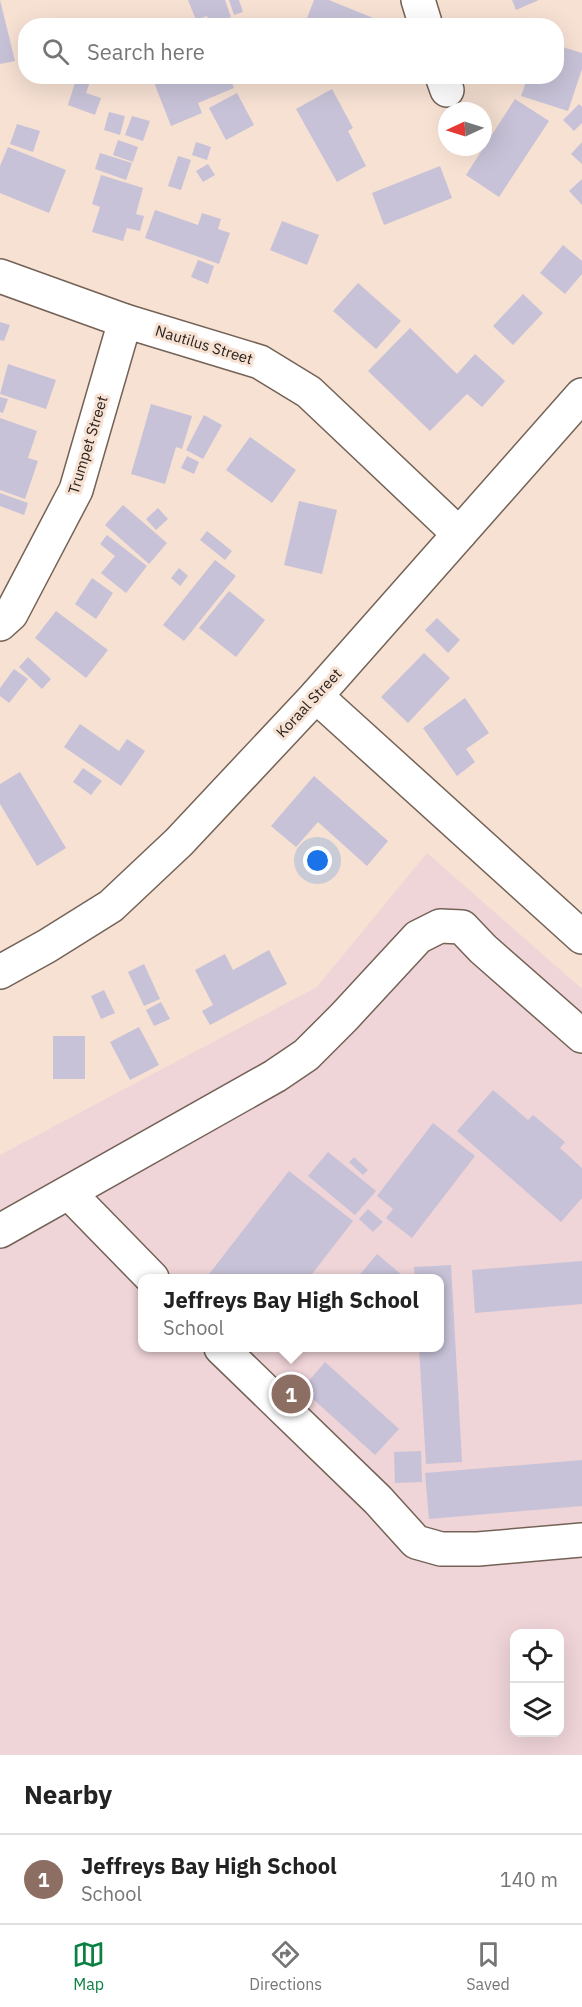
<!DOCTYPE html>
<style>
body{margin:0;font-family:"IBM Plex Sans",sans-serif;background:#f2f2f2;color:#222}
.controls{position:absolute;right:18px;bottom:18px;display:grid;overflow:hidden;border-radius:12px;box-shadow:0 6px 24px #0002}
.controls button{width:54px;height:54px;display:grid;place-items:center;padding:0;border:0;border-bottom:2px solid #e0e0e0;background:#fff;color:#222;font:30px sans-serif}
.compass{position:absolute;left:438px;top:102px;width:54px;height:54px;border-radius:50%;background:#fff;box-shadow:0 6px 24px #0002;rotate:266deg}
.you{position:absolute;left:318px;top:861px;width:21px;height:21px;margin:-15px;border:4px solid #fff;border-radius:50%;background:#1a73e8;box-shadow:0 0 0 9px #1a73e833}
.badge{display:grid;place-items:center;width:39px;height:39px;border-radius:50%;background:#0b8043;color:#fff;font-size:20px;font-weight:700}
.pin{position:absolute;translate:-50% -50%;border:3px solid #fff;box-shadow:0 2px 6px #0006}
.popup{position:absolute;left:138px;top:1274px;width:306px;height:78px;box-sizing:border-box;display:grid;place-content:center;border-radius:12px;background:#fff;filter:drop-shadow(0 2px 4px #0005);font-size:20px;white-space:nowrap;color:#767676}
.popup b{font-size:22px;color:#222}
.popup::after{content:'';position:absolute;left:50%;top:100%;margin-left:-12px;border:12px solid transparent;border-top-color:#fff}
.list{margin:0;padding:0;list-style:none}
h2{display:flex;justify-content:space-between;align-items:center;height:78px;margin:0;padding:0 24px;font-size:26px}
h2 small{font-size:20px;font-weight:400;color:#767676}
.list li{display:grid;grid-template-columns:39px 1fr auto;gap:18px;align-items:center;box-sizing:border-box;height:90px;padding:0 24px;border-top:2px solid #e0e0e0}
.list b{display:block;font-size:22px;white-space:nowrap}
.list p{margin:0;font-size:20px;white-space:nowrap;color:#767676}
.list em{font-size:20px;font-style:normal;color:#767676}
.icon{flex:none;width:33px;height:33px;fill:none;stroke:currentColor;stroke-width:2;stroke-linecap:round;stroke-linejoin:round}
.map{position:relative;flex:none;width:582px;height:1755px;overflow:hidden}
.search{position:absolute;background:#fff;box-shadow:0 6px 24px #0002;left:18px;right:18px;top:18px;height:66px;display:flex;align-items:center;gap:15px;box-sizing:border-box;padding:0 21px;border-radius:24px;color:#767676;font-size:22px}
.sheet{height:168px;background:#fff}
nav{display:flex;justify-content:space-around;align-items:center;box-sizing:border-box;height:84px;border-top:2px solid #e0e0e0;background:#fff;font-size:16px;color:#767676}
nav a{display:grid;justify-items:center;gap:3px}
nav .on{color:#0b8043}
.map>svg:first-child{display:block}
</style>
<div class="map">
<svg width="582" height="1755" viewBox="0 0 582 1755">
<rect width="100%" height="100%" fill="#f6e1d3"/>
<path fill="#efd4d8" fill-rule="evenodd" d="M 427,853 L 582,989 L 582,1755 L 0,1755 L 0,1155 L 317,987 ZM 142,1278 L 440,1278 L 440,1348 L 142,1348 ZM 514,1634 L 560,1634 L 560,1732 L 514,1732 Z"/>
<g fill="#c7c2d7">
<path d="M 0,0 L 15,61 L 0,64 Z"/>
<path d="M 188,0 L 225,0 L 231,17 L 210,25 L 207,16 L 196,20 Z"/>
<path d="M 229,0 L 239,0 L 243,12 L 234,15 Z"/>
<path d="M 314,0 L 329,0 L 373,18 L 370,26 L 304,26 Z"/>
<path d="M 512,0 L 539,0 L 516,10 Z"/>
<path d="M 556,45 L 582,53 L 582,69 L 568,111 L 521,96 L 528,76 L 556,76 Z"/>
<path d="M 77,76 L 92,76 L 86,93 L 101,98 L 95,115 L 68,105 Z"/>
<path d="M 162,76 L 229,76 L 234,88 L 198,103 L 202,113 L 171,126 L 153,80 Z"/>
<path d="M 302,76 L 321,76 L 321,77 L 305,83 Z"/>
<path d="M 332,89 L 353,128 L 348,131 L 366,166 L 337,182 L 296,109 Z"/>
<path d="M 237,93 L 254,125 L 226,140 L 209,108 Z"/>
<path d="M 515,99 L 549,121 L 499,197 L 466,175 Z"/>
<path d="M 579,104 L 582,107 L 582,123 L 574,131 L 563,120 Z"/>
<path d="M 109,112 L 125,116 L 120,135 L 104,130 Z"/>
<path d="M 132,116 L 150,121 L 143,141 L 125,135 Z"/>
<path d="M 17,124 L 40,131 L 33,152 L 10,144 Z"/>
<path d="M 118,140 L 138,147 L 133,162 L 113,155 Z"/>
<path d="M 196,142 L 211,147 L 207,160 L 192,155 Z"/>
<path d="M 582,142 L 582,164 L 571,154 Z"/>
<path d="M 8,147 L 66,170 L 49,213 L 0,193 L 0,166 Z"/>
<path d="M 100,153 L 132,163 L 126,180 L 95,169 Z"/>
<path d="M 178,156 L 191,160 L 181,190 L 168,186 Z"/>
<path d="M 208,164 L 215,175 L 203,182 L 196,171 Z"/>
<path d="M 440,166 L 452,198 L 384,225 L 372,193 Z"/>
<path d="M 101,175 L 143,188 L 136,214 L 144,216 L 140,231 L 127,228 L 123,241 L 92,232 L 100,207 L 92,204 Z"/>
<path d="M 582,179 L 582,205 L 569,191 Z"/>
<path d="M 155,210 L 198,225 L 202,213 L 221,219 L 218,229 L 230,233 L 219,264 L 145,238 Z"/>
<path d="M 282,221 L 319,235 L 307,265 L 270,250 Z"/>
<path d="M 563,245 L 582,261 L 582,274 L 565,294 L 540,273 Z"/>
<path d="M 198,260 L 214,266 L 208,284 L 191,277 Z"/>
<path d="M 358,283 L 401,321 L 376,349 L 333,311 Z"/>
<path d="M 523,294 L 543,313 L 513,345 L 493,326 Z"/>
<path d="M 0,322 L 10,325 L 4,341 L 0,340 Z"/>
<path d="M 410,328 L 457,374 L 475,354 L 505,381 L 482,407 L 467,394 L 430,431 L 368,371 Z"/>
<path d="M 8,364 L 56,380 L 46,409 L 0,394 Z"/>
<path d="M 0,397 L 8,399 L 3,413 L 0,412 Z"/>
<path d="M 151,404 L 192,416 L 182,449 L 176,447 L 165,484 L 131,474 Z"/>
<path d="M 204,415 L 222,425 L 203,459 L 186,450 Z"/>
<path d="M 0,418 L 37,431 L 28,458 L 38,461 L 25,499 L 0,490 Z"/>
<path d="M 250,437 L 296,470 L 272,503 L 226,470 Z"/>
<path d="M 187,456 L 199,462 L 194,474 L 181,468 Z"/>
<path d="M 0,493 L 28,503 L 24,515 L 0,506 Z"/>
<path d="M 299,501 L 337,510 L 322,574 L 284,565 Z"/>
<path d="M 123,505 L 167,543 L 149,564 L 105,525 Z"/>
<path d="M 158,508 L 168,519 L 156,530 L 146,519 Z"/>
<path d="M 207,531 L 232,551 L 225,560 L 200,540 Z"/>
<path d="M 107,535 L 147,566 L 126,593 L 101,573 L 115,556 L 100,544 Z"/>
<path d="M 215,560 L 236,576 L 184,641 L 163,625 Z"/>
<path d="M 179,568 L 188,576 L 180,586 L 171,578 Z"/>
<path d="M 92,578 L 113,593 L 96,619 L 75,604 Z"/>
<path d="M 229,591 L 265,620 L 236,657 L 199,628 Z"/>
<path d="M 56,611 L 108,650 L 86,678 L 35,638 Z"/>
<path d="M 437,618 L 460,640 L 448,653 L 425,630 Z"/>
<path d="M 424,653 L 450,678 L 408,723 L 381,697 Z"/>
<path d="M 28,657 L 51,679 L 42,689 L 19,667 Z"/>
<path d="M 14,669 L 28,679 L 9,703 L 0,696 L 0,688 Z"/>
<path d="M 465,698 L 489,733 L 466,749 L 475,762 L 457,776 L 423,728 Z"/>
<path d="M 80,724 L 119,751 L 127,739 L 145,751 L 121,786 L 64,747 Z"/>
<path d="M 83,768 L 102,781 L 91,795 L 73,782 Z"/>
<path d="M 20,772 L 66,848 L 37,866 L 0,804 L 0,784 Z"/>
<path d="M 314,776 L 388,841 L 367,866 L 318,822 L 296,847 L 271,826 Z"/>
<path d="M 269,950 L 287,984 L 210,1025 L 202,1011 L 213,1005 L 195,970 L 225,954 L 233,970 Z"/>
<path d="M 144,964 L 160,999 L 144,1006 L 128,972 Z"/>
<path d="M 104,990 L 115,1013 L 101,1019 L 91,996 Z"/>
<path d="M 161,1002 L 170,1019 L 154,1026 L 146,1010 Z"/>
<path d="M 139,1027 L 159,1065 L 130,1080 L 110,1042 Z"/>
<rect x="53" y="1036" width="32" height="43"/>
<path d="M 493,1090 L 528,1120 L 533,1115 L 565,1142 L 560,1148 L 582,1168 L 582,1198 L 561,1222 L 457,1131 Z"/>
<path d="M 433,1123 L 475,1156 L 412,1238 L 386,1218 L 393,1209 L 377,1196 Z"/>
<path d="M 328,1152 L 376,1191 L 355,1215 L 308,1176 Z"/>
<path d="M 354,1157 L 368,1170 L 363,1175 L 349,1162 Z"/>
<path d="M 289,1171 L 353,1221 L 309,1278 L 206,1278 Z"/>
<path d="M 368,1209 L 383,1222 L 373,1232 L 359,1219 Z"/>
<path d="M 377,1254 L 403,1276 L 401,1278 L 357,1278 Z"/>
<path d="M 582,1261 L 582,1304 L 475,1313 L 472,1270 Z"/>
<path d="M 451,1265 L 462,1462 L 426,1464 L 419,1348 L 440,1348 L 440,1278 L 415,1278 L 414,1267 Z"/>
<path d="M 325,1362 L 399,1429 L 375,1455 L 302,1389 Z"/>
<path d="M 421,1451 L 422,1482 L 395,1483 L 394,1452 Z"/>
<path d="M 582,1460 L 582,1506 L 429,1519 L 425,1473 Z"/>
</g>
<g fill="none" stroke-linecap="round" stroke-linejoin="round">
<g stroke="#746256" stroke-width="36">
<g id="minor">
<path d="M 418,0 L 426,26"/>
<path d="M 442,76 L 447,90"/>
<path d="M 0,276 L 125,321 L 260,362 L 309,392 L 459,534"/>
<path d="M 0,624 L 11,614 L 76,490 L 125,321"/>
<path d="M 316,696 L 582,937"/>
<path d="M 0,972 L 47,946 L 111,906 L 179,842 L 316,696 L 582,395"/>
<path d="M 69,1193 L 152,1278"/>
<path d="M 0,1231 L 275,1076 L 306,1055 L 344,1017 L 418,937 L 440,926 L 462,927 L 483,949 L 582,1036"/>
<path d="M 221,1348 L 378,1500 L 416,1542 L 441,1549 L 478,1549 L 582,1540"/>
</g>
</g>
<use href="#minor" stroke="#fff" stroke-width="33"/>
</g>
<g text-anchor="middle" stroke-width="6" stroke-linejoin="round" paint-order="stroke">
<g font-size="15" fill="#29221d" stroke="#f6e1d3">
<text transform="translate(204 345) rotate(17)" y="5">Nautilus Street</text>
<text transform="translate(88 445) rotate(-73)" y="5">Trumpet Street</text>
<text transform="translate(309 703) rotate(-47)" y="5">Koraal Street</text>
</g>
</g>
</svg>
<div class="controls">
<button><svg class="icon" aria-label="locate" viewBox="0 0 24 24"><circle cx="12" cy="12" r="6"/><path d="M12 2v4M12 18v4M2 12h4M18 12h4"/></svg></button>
<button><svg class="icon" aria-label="layers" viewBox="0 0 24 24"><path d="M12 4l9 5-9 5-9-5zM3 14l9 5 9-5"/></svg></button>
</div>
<svg class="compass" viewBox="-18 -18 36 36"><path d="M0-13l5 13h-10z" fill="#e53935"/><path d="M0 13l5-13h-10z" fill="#767676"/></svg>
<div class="you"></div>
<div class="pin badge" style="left:291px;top:1394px;background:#8d6e63">1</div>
<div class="popup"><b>Jeffreys Bay High School</b>School</div>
<div class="search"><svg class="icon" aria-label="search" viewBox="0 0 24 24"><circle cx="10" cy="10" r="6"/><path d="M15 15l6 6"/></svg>Search here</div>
</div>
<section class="sheet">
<h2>Nearby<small></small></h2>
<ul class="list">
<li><span class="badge" style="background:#8d6e63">1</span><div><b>Jeffreys Bay High School</b><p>School</p></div><em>140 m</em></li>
</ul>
</section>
<nav>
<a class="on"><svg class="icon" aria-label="map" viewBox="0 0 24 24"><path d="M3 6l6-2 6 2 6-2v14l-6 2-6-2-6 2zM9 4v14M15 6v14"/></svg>Map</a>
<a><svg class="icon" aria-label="directions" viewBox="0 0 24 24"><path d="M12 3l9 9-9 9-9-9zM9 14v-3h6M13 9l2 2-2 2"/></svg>Directions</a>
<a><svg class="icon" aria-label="saved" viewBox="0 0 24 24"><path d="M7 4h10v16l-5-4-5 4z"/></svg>Saved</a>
</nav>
